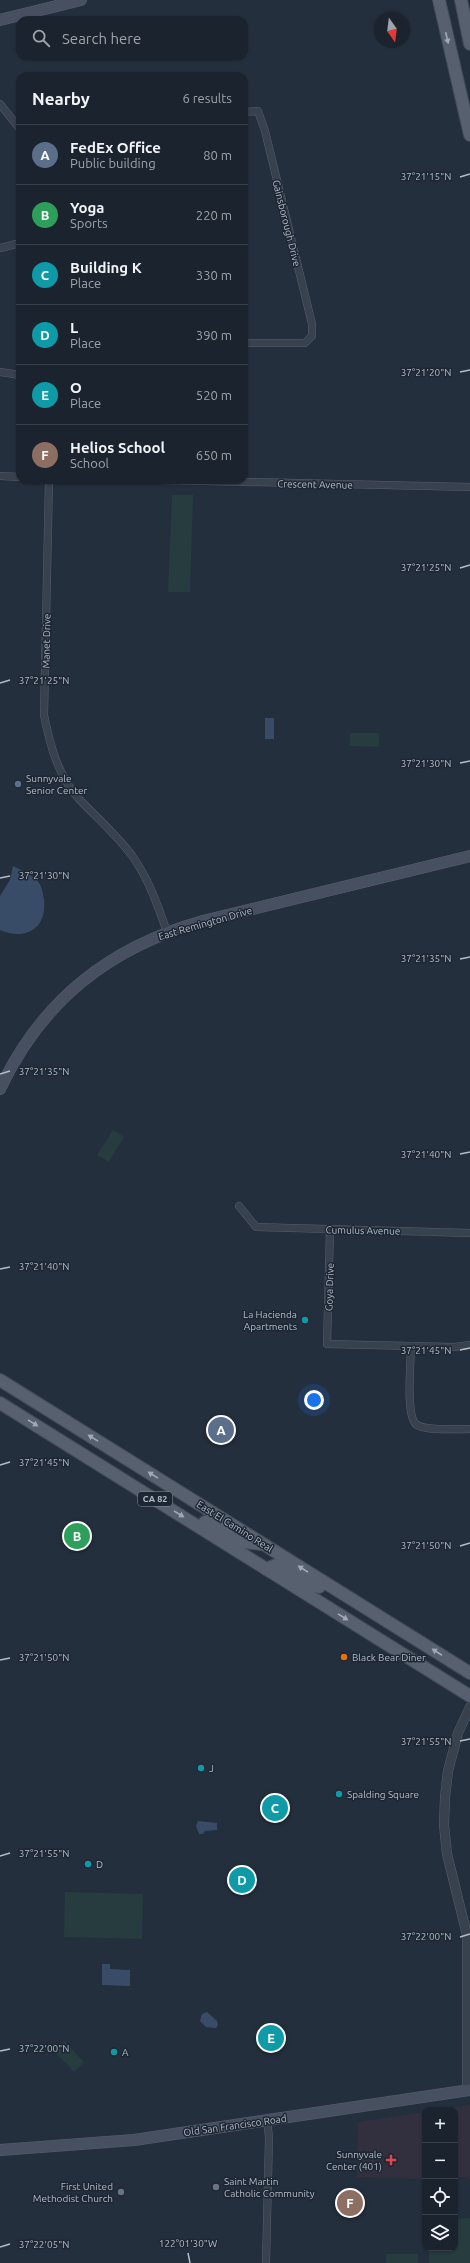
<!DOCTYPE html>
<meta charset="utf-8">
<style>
body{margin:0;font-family:Ubuntu,sans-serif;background:#242b36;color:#f1f3f6}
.controls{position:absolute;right:12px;bottom:12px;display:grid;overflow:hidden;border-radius:8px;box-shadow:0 1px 3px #0004}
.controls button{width:36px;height:36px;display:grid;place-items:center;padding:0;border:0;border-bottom:1px solid #39404a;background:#1b232e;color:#f1f3f6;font:20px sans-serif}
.compass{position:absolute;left:374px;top:12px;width:36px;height:36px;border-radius:50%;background:#1b232e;box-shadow:0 1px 3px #0004;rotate:166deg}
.you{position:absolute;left:314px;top:1400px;width:14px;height:14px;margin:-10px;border:3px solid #fff;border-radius:50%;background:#1a73e8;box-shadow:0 0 0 6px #1a73e833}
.badge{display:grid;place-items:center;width:26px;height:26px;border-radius:50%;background:#8ab4f8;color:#fff;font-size:13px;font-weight:700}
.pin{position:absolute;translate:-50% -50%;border:2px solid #fff;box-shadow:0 1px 4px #0006}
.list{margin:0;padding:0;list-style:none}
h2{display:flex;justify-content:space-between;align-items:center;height:52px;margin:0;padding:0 16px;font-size:17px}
h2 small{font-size:13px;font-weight:400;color:#a0a4aa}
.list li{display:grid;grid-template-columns:26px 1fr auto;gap:12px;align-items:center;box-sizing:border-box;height:60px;padding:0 16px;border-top:1px solid #39404a}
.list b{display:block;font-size:15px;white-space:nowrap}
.list p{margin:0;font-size:13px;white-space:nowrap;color:#a0a4aa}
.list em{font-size:13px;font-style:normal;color:#a0a4aa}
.icon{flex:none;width:22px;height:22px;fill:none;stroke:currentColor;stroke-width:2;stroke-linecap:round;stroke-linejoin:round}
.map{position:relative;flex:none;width:470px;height:2263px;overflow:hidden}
.search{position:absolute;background:#1b232e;box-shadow:0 1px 3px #0004;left:16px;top:16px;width:232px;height:44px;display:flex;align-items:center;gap:10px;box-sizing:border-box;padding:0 14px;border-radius:12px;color:#a0a4aa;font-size:15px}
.panel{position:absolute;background:#1b232e;box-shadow:0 1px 3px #0004;left:16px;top:72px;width:232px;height:412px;border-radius:12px}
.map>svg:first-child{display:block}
</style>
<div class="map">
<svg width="470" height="2263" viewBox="0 0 470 2263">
<rect width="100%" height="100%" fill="#242f3e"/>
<g fill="#32303f">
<path d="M 470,2105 L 470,2179 L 468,2179 L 468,2177 L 455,2177 L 455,2110 L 431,2110 Z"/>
<path d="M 425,2112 L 425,2179 L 357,2177 L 358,2122 Z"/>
</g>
<g fill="#263c3f">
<path d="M 172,495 L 193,495 L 190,592 L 168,592 Z"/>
<path d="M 350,733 L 379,733 L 379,747 L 350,746 Z"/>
<path d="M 113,1130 L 124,1137 L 109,1162 L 97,1155 Z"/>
<path d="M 65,1892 L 143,1894 L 142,1939 L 64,1937 Z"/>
<path d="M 64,2041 L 84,2062 L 74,2072 L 54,2051 Z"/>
<path d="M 470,2218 L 470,2263 L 429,2263 L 429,2248 L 455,2248 L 455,2219 Z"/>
<rect x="386" y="2254" width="32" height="9"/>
</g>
<g fill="#394c67">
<rect x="265" y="718" width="9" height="21"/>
<path d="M 13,866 C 21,870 30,874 37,880 C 42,886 43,893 44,900 C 47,929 25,941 0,930 L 0,896 L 10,880 Z"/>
<path d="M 198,1821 L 217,1823 L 217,1830 L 205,1831 L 203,1834 L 199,1834 L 196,1826 Z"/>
<path d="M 102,1964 L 110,1964 L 110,1969 L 130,1970 L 130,1986 L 102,1985 Z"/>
<path d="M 207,2012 L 217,2021 L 218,2025 L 216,2028 L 206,2027 L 200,2021 L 202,2014 Z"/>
</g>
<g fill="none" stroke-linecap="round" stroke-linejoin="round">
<g stroke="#565f6c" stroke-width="8">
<g id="minor">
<path d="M 0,104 L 20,129"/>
<path d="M 244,112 L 258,111 L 265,131 L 312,324 L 312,336 L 305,343 L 244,343"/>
<path d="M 0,248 L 20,243"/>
<path d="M 0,372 L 20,375"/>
<path d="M 0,476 L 20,477"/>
<path d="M 49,480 L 44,715 C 50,745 58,776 79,799 C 97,818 117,835 133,857 C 149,880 158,906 167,932"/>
<path d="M 160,480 L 470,487"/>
<path d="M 239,1206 L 256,1227 L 470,1233"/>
<path d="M 330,1230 L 327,1344 L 454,1347 L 470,1345"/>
<path d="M 411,1346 C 411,1361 405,1418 417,1425 C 427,1431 457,1429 470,1429"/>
<path d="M 266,2263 L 269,2137 L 267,2120"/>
</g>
</g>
<g stroke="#565f6c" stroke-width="10">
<path id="tertiary" d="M 467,2091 L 467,1935 L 447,1854 L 444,1825 L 445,1797 L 448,1771 L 458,1733 L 470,1707"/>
</g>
<g stroke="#565f6c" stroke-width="12">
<g id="secondary">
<path d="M 0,20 L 81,0"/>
<path d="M 0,1089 C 42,1000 110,947 203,921 L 470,856"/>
<path d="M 0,2150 L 134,2140 L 470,2090"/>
</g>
</g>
<g stroke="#414a57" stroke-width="14">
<g id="primary">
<path d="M 439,0 L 470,135"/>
<path d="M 461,0 L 470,44"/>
<path d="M 0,1380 L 470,1673"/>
<path d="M 0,1403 L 470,1696"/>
<path d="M 201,1528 L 205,1522 L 211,1522 L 244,1542 L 260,1544"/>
<path d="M 266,1569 L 276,1565 L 310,1585 L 319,1587 L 324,1582"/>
</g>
</g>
<use href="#minor" stroke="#38414e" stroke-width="7"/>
<use href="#tertiary" stroke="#38414e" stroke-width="9"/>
<use href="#secondary" stroke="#465061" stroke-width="11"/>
<use href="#primary" stroke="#56606e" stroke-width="12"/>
</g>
<defs><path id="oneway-solid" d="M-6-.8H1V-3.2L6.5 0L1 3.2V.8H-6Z"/></defs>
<g fill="#a1aab7">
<use href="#oneway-solid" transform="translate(447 38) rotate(77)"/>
<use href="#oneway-solid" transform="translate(33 1423) rotate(32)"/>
<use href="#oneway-solid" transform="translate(93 1438) rotate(-148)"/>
<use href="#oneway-solid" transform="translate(153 1475) rotate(-148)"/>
<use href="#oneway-solid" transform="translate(179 1514) rotate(32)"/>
<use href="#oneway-solid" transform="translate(303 1569) rotate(-148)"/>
<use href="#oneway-solid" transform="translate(343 1617) rotate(32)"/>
<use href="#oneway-solid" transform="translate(437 1652) rotate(-147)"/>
</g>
<path fill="none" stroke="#b4bcc9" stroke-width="1.5" d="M 460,177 L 470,174M 460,372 L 470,370M 460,568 L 470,565M 0,683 L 10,680M 460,763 L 470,761M 0,878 L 10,876M 460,959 L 470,957M 0,1074 L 10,1071M 460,1154 L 470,1152M 0,1269 L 10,1267M 460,1350 L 470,1348M 0,1465 L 10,1462M 460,1546 L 470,1543M 0,1660 L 10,1658M 460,1741 L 470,1739M 0,1856 L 10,1853M 460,1937 L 470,1934M 0,2051 L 10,2049M 0,2247 L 10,2244M 188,2253 L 190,2263"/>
<circle fill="#5c6f8a" stroke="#1d2633" stroke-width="1.5" cx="18" cy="784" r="4"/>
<g fill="#0f9aa8" stroke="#1d2633" stroke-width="1.5">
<circle cx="305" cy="1320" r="4"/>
<circle cx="201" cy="1768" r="4"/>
<circle cx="339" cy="1794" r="4"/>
<circle cx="88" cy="1864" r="4"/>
<circle cx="114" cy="2052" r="4"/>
</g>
<circle fill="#e8710a" stroke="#1d2633" stroke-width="1.5" cx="344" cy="1657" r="4"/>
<path fill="#e0444e" stroke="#1d2633" stroke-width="1.5" d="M389 2154h4v4h4v4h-4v4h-4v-4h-4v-4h4z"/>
<g fill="#6b7280" stroke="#1d2633" stroke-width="1.5">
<circle cx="216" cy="2187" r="4"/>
<circle cx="121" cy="2192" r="4"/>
</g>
<g text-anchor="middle" stroke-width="3" stroke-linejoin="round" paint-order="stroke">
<rect fill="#1d2633" stroke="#878f9c" stroke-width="1" x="138" y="1492" width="34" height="14" rx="3"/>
<g font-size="9" font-weight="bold" fill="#b4bcc9">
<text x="155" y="1502">CA 82</text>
</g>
<g font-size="10" fill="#b4bcc9" stroke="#1d2633">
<text transform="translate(287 223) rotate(76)" y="4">Gainsborough Drive</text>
<text transform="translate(315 484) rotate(1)" y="4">Crescent Avenue</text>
<text transform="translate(46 641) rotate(-89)" y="4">Manet Drive</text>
<text transform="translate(205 923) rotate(-16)" y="4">East Remington Drive</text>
<text transform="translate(363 1230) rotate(1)" y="4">Cumulus Avenue</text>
<text transform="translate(329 1287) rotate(-88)" y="4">Goya Drive</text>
<text transform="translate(235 1526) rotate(32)" y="4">East El Camino Real</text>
<text transform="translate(235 2125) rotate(-8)" y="4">Old San Francisco Road</text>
</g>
<g font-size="10" fill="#b4bcc9" stroke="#1d2633" text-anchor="start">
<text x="26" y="782">Sunnyvale<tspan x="26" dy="12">Senior Center</tspan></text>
<text x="297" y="1318" text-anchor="end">La Hacienda<tspan x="297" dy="12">Apartments</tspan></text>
<text x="352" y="1661">Black Bear Diner</text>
<text x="209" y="1772">J</text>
<text x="347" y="1798">Spalding Square</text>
<text x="96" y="1868">D</text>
<text x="122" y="2056">A</text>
<text x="382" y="2158" text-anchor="end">Sunnyvale<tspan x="382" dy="12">Center (401)</tspan></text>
<text x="224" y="2185">Saint Martin<tspan x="224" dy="12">Catholic Community</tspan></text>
<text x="113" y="2190" text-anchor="end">First United<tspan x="113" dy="12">Methodist Church</tspan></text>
</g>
</g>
<g font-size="10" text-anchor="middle" fill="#b4bcc9" stroke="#1d2633" stroke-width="3" stroke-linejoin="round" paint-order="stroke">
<text x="426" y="180">37°21'15"N</text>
<text x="426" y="376">37°21'20"N</text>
<text x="426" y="571">37°21'25"N</text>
<text x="44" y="684">37°21'25"N</text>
<text x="426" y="767">37°21'30"N</text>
<text x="44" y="879">37°21'30"N</text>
<text x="426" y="962">37°21'35"N</text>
<text x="44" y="1075">37°21'35"N</text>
<text x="426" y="1158">37°21'40"N</text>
<text x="44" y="1270">37°21'40"N</text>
<text x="426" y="1354">37°21'45"N</text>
<text x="44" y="1466">37°21'45"N</text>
<text x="426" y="1549">37°21'50"N</text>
<text x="44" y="1661">37°21'50"N</text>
<text x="426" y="1745">37°21'55"N</text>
<text x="44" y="1857">37°21'55"N</text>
<text x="426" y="1940">37°22'00"N</text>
<text x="44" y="2052">37°22'00"N</text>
<text x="188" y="2247">122°01'30"W</text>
<text x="44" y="2248">37°22'05"N</text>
</g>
</svg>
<div class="controls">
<button>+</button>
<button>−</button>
<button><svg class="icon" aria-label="locate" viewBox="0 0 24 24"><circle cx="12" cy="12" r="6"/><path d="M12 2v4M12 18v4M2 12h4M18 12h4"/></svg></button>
<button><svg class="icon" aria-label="layers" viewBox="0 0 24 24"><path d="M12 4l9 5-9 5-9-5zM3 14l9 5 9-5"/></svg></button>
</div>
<svg class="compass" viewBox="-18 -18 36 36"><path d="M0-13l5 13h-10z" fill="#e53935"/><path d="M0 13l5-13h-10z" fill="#a0a4aa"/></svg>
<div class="you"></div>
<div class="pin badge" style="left:221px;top:1430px;background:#5c6f8a">A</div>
<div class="pin badge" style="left:77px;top:1536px;background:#2e9e5b">B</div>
<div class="pin badge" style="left:275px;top:1808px;background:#0f9aa8">C</div>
<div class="pin badge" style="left:242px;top:1880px;background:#0f9aa8">D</div>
<div class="pin badge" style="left:271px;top:2038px;background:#0f9aa8">E</div>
<div class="pin badge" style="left:350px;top:2203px;background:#8d6e63">F</div>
<div class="search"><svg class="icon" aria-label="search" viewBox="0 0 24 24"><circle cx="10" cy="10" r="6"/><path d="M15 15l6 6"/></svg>Search here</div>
<section class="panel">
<h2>Nearby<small>6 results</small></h2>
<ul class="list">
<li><span class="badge" style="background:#5c6f8a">A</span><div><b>FedEx Office</b><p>Public building</p></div><em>80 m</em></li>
<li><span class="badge" style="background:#2e9e5b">B</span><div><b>Yoga</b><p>Sports</p></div><em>220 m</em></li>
<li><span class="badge" style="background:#0f9aa8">C</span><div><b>Building K</b><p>Place</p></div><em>330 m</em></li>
<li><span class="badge" style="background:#0f9aa8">D</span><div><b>L</b><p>Place</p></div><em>390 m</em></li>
<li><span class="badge" style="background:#0f9aa8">E</span><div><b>O</b><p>Place</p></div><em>520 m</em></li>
<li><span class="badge" style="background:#8d6e63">F</span><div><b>Helios School</b><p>School</p></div><em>650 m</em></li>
</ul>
</section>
</div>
